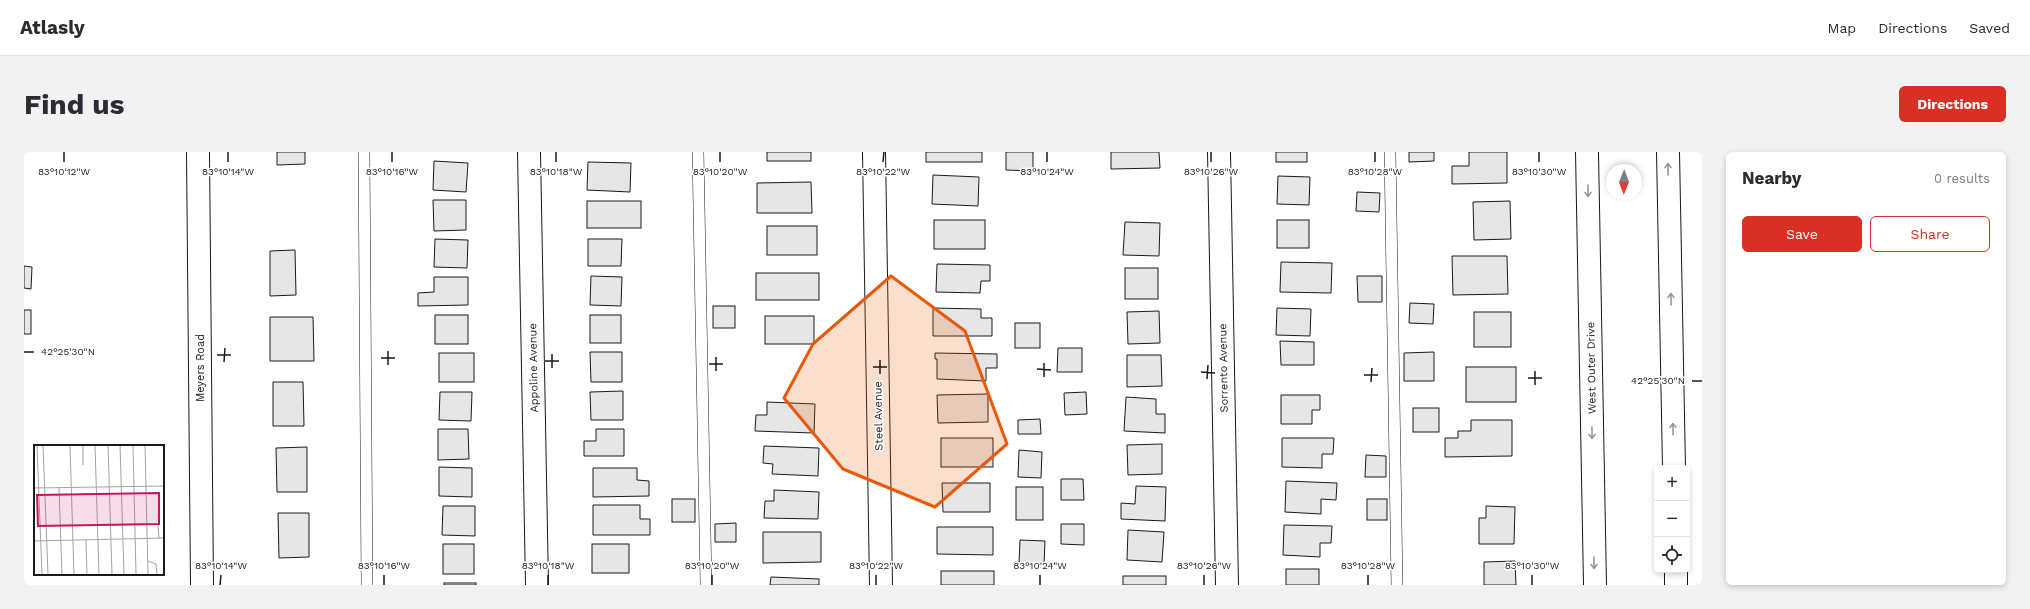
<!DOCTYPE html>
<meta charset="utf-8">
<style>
body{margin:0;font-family:"Work Sans",sans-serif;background:#f2f2f3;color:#2b2b33}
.controls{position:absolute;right:12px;bottom:12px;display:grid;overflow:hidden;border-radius:6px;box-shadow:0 2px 6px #0003}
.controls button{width:36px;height:36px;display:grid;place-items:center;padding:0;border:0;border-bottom:1px solid #e1e1e2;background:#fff;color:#2b2b33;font:20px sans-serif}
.compass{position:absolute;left:1582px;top:12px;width:36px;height:36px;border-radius:50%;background:#fff;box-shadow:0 2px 6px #0003;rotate:181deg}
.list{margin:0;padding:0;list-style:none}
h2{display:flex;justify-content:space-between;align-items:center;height:52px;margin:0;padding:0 16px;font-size:17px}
h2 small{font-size:13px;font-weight:400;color:#7c7c81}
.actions{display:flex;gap:8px;padding:12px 16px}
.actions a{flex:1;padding:9px 0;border:1px solid #d93025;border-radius:6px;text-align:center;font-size:14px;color:#d93025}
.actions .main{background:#d93025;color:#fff}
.icon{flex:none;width:22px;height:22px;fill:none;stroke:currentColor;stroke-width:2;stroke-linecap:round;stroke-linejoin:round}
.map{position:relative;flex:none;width:1678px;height:433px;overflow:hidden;border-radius:6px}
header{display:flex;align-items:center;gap:24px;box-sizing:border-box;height:56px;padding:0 20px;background:#fff;border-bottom:1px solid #e1e1e2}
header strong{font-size:19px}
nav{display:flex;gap:22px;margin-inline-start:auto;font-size:14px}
.intro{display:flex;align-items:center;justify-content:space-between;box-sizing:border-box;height:96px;padding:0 24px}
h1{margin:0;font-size:28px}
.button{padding:10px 18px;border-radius:6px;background:#d93025;color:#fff;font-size:14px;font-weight:700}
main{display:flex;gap:24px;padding:0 24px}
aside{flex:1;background:#fff;border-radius:6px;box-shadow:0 2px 6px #0003}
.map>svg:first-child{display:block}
</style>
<header>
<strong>Atlasly</strong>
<nav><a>Map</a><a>Directions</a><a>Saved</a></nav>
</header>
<div class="intro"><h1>Find us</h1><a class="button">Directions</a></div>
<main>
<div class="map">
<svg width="1678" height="433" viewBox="0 0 1678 433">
<rect width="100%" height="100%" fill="#fff"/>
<g fill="#e6e6e6" stroke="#1a1a1a">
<path d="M 253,0 L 281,0 L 281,12 L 253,13 Z"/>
<rect x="743" y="0" width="44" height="9"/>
<rect x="902" y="0" width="56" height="10"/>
<path d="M 982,0 L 1009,0 L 1009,19 L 982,18 Z"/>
<path d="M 1087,0 L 1135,0 L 1136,16 L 1087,17 Z"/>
<rect x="1252" y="0" width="31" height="10"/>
<path d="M 1385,0 L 1410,0 L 1410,9 L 1385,10 Z"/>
<path d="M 1445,0 L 1483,0 L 1483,31 L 1428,32 L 1428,14 L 1445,14 Z"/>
<path d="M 410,9 L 444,11 L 442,40 L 409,38 Z"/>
<path d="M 564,10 L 607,11 L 606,40 L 563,38 Z"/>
<path d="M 909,23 L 955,25 L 954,54 L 908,52 Z"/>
<path d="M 1254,24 L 1286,25 L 1285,53 L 1253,52 Z"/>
<path d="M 787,30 L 788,61 L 733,61 L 733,31 Z"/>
<path d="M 1333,40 L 1356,41 L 1355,60 L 1332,59 Z"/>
<path d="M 409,48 L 442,48 L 442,78 L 410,79 Z"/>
<rect x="563" y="49" width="54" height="27"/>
<path d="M 1486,49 L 1487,87 L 1450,88 L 1449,50 Z"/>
<rect x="910" y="68" width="51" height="29"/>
<rect x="1253" y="68" width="32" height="28"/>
<path d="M 1101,70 L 1136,71 L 1135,104 L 1099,103 Z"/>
<rect x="743" y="74" width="50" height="29"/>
<path d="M 411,87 L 444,88 L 443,116 L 410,115 Z"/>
<path d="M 564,87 L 598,87 L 597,114 L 564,114 Z"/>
<path d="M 271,98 L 272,143 L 246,144 L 246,99 Z"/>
<path d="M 1428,104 L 1483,104 L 1484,142 L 1429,143 Z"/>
<path d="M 1257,110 L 1308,111 L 1307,141 L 1256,140 Z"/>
<path d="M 913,112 L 966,113 L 966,129 L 957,129 L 956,141 L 912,140 Z"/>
<path d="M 0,114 L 8,115 L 7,137 L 0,136 Z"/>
<rect x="1101" y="116" width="33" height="31"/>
<rect x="732" y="121" width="63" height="27"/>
<path d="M 567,124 L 598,125 L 597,154 L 566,153 Z"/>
<path d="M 1333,124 L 1358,124 L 1358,150 L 1334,150 Z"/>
<path d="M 410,125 L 444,125 L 444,153 L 394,154 L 394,141 L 410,140 Z"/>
<path d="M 1386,151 L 1410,152 L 1409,172 L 1385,171 Z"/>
<rect x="689" y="154" width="22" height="22"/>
<path d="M 909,156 L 957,157 L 957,166 L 968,166 L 968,184 L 909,184 Z"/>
<path d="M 1253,156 L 1287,157 L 1286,184 L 1252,183 Z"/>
<rect x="0" y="158" width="7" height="24"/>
<path d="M 1135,159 L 1136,191 L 1104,192 L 1103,160 Z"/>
<rect x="1450" y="160" width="37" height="35"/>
<rect x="411" y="163" width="33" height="29"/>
<rect x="566" y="163" width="31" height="28"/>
<rect x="741" y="164" width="49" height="28"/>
<path d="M 246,165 L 289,165 L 290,209 L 246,209 Z"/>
<rect x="991" y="171" width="25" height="25"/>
<path d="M 1256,189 L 1290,190 L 1290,213 L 1257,213 Z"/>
<path d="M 1034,196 L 1058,196 L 1058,220 L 1033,220 Z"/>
<path d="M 566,200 L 598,200 L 598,230 L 567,230 Z"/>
<path d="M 1410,200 L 1410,229 L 1380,229 L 1380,201 Z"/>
<rect x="415" y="201" width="35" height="29"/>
<path d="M 911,201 L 973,202 L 973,216 L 962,216 L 962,229 L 913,227 L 913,207 L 911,207 Z"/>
<path d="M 1103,203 L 1137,203 L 1138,234 L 1103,235 Z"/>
<rect x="1442" y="215" width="50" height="35"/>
<path d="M 249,230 L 279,230 L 280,274 L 249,274 Z"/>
<path d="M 599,239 L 599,268 L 567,268 L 566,240 Z"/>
<path d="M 416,240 L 448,240 L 447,269 L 415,268 Z"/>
<path d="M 1062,240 L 1063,262 L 1041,263 L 1040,241 Z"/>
<path d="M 964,242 L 964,270 L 914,271 L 913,243 Z"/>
<path d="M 1257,243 L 1296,243 L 1296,258 L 1288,258 L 1288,272 L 1257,272 Z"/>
<path d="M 1102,245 L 1132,247 L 1132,262 L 1141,262 L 1141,281 L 1100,279 Z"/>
<path d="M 743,250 L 791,252 L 790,281 L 731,279 L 732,263 L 743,263 Z"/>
<rect x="1389" y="256" width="26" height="24"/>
<path d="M 1016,267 L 1017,282 L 994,282 L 994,268 Z"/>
<path d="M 1447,268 L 1488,268 L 1488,304 L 1421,305 L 1421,286 L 1434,286 L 1434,279 L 1447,279 Z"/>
<path d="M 414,277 L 444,277 L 445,307 L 414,308 Z"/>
<path d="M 572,277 L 600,277 L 600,304 L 560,304 L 560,289 L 572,289 Z"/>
<rect x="917" y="286" width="52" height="29"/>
<path d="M 1258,286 L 1310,286 L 1309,302 L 1298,302 L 1298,316 L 1258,315 Z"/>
<path d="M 1138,292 L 1138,322 L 1104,323 L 1103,293 Z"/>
<path d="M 740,294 L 795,296 L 794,324 L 748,322 L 749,312 L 739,311 Z"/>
<path d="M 283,295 L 283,340 L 253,340 L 252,296 Z"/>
<path d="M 995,298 L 1018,300 L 1017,326 L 994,325 Z"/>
<path d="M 1342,303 L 1362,304 L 1362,325 L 1341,325 Z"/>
<path d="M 415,315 L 448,316 L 448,345 L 415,344 Z"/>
<path d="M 569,316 L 613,316 L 613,328 L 625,329 L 625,344 L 569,345 Z"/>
<path d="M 1037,327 L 1059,327 L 1060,348 L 1037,348 Z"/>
<path d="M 1262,329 L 1313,331 L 1312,348 L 1297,347 L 1297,362 L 1261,360 Z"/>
<path d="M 918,331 L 966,331 L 966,360 L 919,360 Z"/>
<path d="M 1112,334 L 1142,335 L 1141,369 L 1097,367 L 1097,351 L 1111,352 Z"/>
<rect x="992" y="335" width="27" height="33"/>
<path d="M 750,338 L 795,340 L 794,367 L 740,366 L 741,349 L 750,349 Z"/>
<rect x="648" y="347" width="23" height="23"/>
<rect x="1343" y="347" width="20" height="21"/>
<path d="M 569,353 L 616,353 L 616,367 L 626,367 L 626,383 L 569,383 Z"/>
<path d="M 419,354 L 451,354 L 451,384 L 418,383 Z"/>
<path d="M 1462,354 L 1491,355 L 1490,392 L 1455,392 L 1455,366 L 1462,366 Z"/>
<path d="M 254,361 L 285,361 L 285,405 L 255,406 Z"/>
<path d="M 712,371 L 712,390 L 691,390 L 691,372 Z"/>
<path d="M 1037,372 L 1060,372 L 1060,393 L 1037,392 Z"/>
<path d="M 1260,373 L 1308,374 L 1307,391 L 1296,391 L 1296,405 L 1259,403 Z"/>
<path d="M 913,375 L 969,375 L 969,403 L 913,402 Z"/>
<path d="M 1104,378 L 1140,380 L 1138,410 L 1103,408 Z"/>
<path d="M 739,380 L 797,380 L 797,410 L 739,411 Z"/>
<path d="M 996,388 L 1021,389 L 1020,413 L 995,412 Z"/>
<rect x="419" y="392" width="31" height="30"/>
<rect x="568" y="392" width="37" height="29"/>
<path d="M 1491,409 L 1492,433 L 1460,433 L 1460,410 Z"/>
<rect x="1262" y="417" width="33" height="16"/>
<rect x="917" y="419" width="53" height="14"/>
<rect x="1099" y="424" width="43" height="9"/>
<path d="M 747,425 L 795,427 L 795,433 L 746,433 Z"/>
<rect x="420" y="431" width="32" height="2"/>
</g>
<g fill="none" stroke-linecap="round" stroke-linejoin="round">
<g stroke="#1a1a1a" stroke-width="12">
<g id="service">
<path d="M 340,0 L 343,433"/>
<path d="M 674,0 L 682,433"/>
<path d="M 1366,0 L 1373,433"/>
</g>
</g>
<g stroke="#1a1a1a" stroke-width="24">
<g id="minor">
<path d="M 505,0 L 513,433"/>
<path d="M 850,0 L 857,433"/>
<path d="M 1195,0 L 1203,433"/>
</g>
</g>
<g stroke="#1a1a1a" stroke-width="24">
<path id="tertiary" d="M 174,0 L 178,433"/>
</g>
<g stroke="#1a1a1a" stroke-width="24">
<g id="secondary">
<path d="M 1563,0 L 1571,433"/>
<path d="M 1644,0 L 1650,316"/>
<path d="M 1652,418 L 1652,433"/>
</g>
</g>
<use href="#service" stroke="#fff" stroke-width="11"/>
<use href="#minor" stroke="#fff" stroke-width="22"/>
<use href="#tertiary" stroke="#fff" stroke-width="22"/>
<use href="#secondary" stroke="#fff" stroke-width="22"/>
</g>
<defs><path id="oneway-shaft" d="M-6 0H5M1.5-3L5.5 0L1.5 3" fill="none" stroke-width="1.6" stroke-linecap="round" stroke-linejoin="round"/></defs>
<g stroke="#989898">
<use href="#oneway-shaft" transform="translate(1644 17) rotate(-91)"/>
<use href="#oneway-shaft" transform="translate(1564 39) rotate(89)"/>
<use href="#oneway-shaft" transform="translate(1647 147) rotate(-91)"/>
<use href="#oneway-shaft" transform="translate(1649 277) rotate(-91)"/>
<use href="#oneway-shaft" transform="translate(1568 281) rotate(89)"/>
<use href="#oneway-shaft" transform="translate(1570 411) rotate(89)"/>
</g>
<path fill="#e8590c" fill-opacity="0.2" stroke="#e8590c" stroke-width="3" stroke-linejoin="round" d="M 867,124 L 941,179 L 983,292 L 911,355 L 819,317 L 760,246 L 789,192 Z"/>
<path fill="none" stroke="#1a1a1a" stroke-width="1.5" d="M 40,10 L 40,0M 204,10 L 204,0M 368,10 L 368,0M 532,10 L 532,0M 696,10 L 696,0M 859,10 L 860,0M 1023,10 L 1023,0M 1187,10 L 1187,0M 1351,10 L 1351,0M 1515,10 L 1515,0M 0,200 L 10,200M 193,203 L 207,203M 357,206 L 371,206M 521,209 L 535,209M 200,210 L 201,196M 685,212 L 699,212M 364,213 L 364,199M 849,215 L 863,215M 528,216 L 528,202M 1013,217 L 1027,218M 692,219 L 692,205M 1177,220 L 1191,221M 856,222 L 856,208M 1340,223 L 1354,223M 1020,225 L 1020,211M 1504,226 L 1518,226M 1183,227 L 1184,213M 1668,229 L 1678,229M 1347,230 L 1348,216M 1511,233 L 1511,219M 196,433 L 197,423M 360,433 L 360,423M 524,433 L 524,423M 688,433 L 688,423M 852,433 L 852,423M 1016,433 L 1016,423M 1180,433 L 1180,423M 1344,433 L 1344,423M 1508,433 L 1508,423"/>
<g text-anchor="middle" stroke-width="3" stroke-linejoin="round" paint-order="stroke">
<g font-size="11" fill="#1a1a1a" stroke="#fff">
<text transform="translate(176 216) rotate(-90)" y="4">Meyers Road</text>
<text transform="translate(509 216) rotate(-91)" y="4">Appoline Avenue</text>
<text transform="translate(1199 216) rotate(-91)" y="4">Sorrento Avenue</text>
<text transform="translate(1567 216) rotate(-91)" y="4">West Outer Drive</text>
<text transform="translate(854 264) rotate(-91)" y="4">Steel Avenue</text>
</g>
</g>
<g transform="translate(10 293)">
<rect width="130" height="130" fill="#fff"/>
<path fill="none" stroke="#a3a3a3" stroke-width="1" d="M 3,0 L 8,130M 9,0 L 14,130M 36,0 L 40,130M 49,0 L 49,20M 61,0 L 65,130M 74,0 L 78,130M 86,0 L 90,130M 99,0 L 102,130M 111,0 L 114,130M 0,43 L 130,41M 25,43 L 28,130M 124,80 L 125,94M 52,95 L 53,130M 0,96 L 130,93M 114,116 L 122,119 L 123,130"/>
<path fill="#c2185b" fill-opacity="0.15" stroke="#c2185b" stroke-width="2" d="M 125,48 L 125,79 L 4,81 L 3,50 Z"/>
<rect width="130" height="130" fill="none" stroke="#1a1a1a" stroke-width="2"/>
</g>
<g font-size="10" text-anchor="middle" fill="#1a1a1a" stroke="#fff" stroke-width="3" stroke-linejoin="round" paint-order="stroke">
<text x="40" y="23">83°10'12"W</text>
<text x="204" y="23">83°10'14"W</text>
<text x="368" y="23">83°10'16"W</text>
<text x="532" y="23">83°10'18"W</text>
<text x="696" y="23">83°10'20"W</text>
<text x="859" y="23">83°10'22"W</text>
<text x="1023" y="23">83°10'24"W</text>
<text x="1187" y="23">83°10'26"W</text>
<text x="1351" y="23">83°10'28"W</text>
<text x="1515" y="23">83°10'30"W</text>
<text x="44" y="203">42°25'30"N</text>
<text x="1634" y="232">42°25'30"N</text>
<text x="197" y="417">83°10'14"W</text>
<text x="360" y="417">83°10'16"W</text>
<text x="524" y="417">83°10'18"W</text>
<text x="688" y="417">83°10'20"W</text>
<text x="852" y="417">83°10'22"W</text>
<text x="1016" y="417">83°10'24"W</text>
<text x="1180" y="417">83°10'26"W</text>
<text x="1344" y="417">83°10'28"W</text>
<text x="1508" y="417">83°10'30"W</text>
</g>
</svg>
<div class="controls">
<button>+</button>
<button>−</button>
<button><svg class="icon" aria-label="locate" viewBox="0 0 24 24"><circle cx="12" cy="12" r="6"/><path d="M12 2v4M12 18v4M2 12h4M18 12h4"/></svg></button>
</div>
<svg class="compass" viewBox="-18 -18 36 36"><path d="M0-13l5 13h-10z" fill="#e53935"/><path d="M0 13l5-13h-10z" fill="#7c7c81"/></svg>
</div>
<aside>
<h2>Nearby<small>0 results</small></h2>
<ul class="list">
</ul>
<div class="actions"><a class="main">Save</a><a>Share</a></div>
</aside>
</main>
